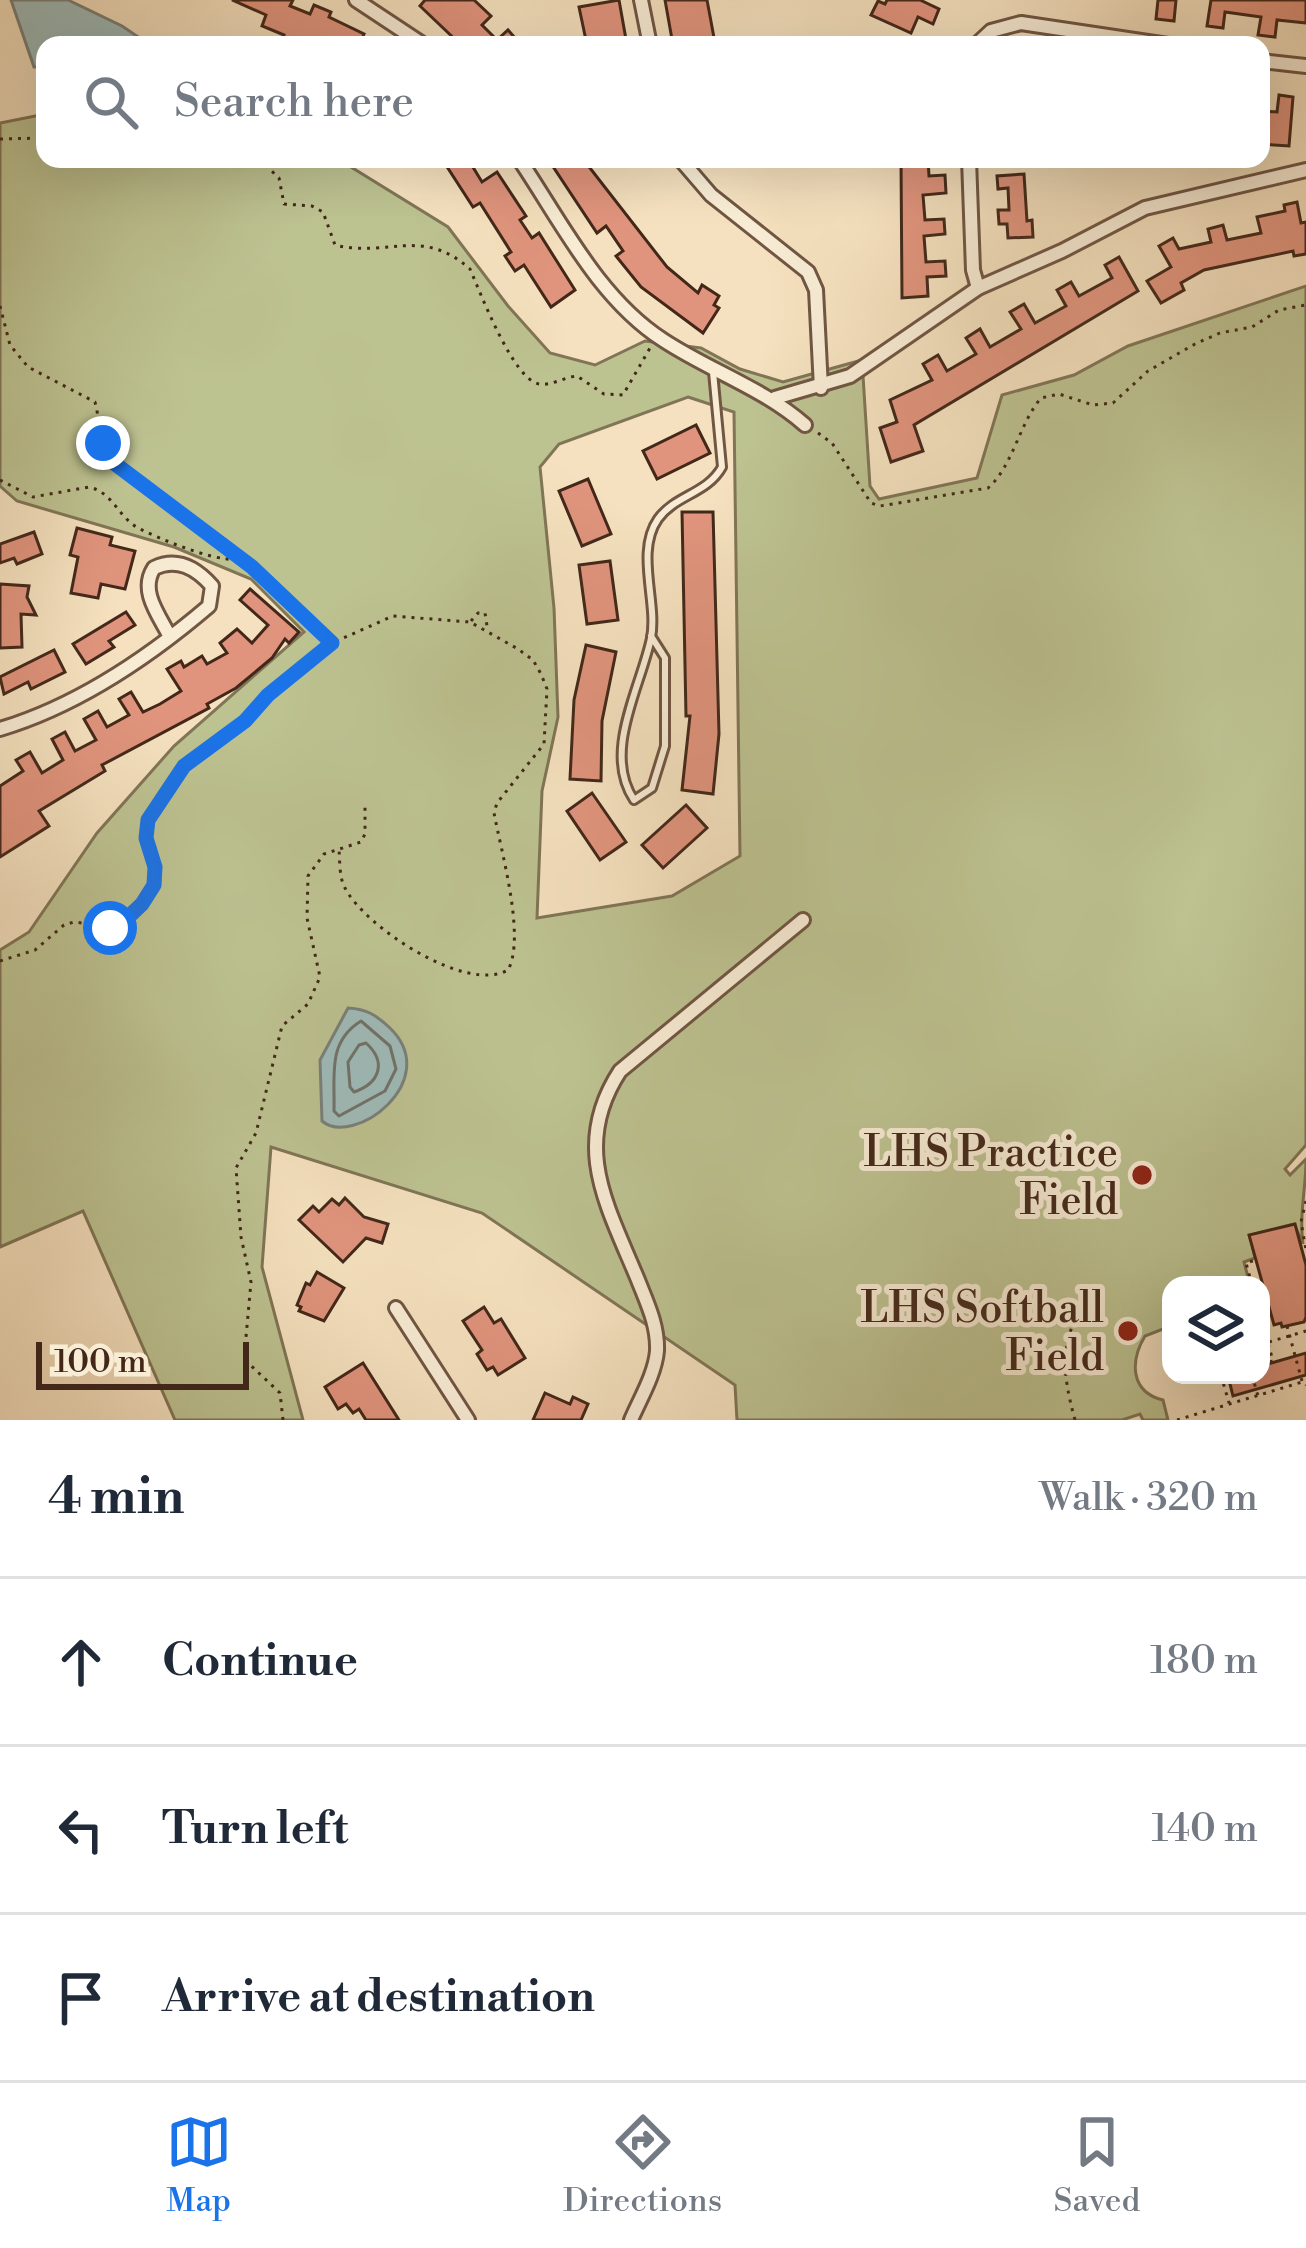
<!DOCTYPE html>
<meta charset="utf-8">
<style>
body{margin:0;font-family:"Libre Bodoni",serif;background:#f6f6f7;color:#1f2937}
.controls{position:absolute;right:36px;bottom:36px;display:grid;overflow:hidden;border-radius:24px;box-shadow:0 12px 48px #0002}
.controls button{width:108px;height:108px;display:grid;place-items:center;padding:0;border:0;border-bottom:3px solid #e0e1e3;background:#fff;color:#1f2937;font:60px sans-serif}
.scale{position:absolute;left:36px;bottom:30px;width:213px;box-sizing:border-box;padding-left:12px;border:6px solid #43281a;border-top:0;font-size:33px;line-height:42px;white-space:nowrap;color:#43281a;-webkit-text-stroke:9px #f8ecd5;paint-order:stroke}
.stop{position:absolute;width:36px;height:36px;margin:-27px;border:9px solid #1a73e8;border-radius:50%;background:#fff}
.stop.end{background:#1a73e8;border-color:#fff;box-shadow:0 3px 12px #0008}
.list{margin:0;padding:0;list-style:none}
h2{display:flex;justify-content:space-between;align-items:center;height:156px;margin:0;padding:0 48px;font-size:51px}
h2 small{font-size:39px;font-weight:400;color:#747a83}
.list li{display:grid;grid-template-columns:78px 1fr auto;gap:36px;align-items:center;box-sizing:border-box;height:168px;padding:0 48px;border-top:3px solid #e0e1e3}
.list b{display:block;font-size:45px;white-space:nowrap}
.list em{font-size:39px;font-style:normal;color:#747a83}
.icon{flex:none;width:66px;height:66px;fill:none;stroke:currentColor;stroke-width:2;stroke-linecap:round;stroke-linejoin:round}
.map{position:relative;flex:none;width:1306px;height:1420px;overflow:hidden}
.search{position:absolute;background:#fff;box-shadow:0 12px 48px #0002;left:36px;right:36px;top:36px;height:132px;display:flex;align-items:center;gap:30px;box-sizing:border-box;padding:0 42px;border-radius:24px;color:#747a83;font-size:45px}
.sheet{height:660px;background:#fff}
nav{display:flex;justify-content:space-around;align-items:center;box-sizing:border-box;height:168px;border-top:3px solid #e0e1e3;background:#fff;font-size:33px;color:#747a83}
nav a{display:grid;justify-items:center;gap:6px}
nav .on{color:#1a73e8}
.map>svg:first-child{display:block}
</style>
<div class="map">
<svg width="1306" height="1420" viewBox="0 0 1306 1420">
<rect width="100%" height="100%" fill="#f5e1bf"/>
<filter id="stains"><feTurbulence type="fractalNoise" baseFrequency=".00167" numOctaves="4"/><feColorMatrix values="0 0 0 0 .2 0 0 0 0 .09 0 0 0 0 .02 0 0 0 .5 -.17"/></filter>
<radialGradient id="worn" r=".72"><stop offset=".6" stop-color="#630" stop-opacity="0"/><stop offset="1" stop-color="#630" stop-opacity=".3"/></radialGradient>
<path fill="#bdc291" stroke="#807556" stroke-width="3" fill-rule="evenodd" d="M 45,114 L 45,159 L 338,159 L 448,227 L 508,306 L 550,353 L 595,365 L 645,341 L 701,348 L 740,369 L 783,382 L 862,360 L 870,486 L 879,499 L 977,478 L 1002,395 L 1074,375 L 1128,346 L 1306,286 L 1306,1145 L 1285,1169 L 1290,1175 L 1306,1159 C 1306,1189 1299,1214 1303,1244 L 1294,1224 L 1250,1235 L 1255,1258 L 1244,1262 L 1250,1285 L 1171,1285 L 1171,1326 L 1145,1336 C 1130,1361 1130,1392 1163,1400 L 1168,1420 L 1143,1420 L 1140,1414 L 1122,1420 L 737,1420 L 735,1385 L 482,1213 L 271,1147 L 262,1267 L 303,1420 L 175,1420 L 83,1211 L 0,1247 L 0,950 L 29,932 L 97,833 L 174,746 L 304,632 L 251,579 L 174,547 L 17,501 L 0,486 L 0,123 ZM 688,397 L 734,412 L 740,856 L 672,896 L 537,918 L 542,791 L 558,717 L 554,608 L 540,467 L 559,444 Z"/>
<g fill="#9fbcba" stroke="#7a817a" stroke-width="3">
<path d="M 11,0 L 68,0 L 122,26 L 150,45 L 45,45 L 45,67 L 34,67 Z"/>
<path d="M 348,1008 C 367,1009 376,1015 390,1028 C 444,1081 353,1148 322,1121 L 320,1060 Z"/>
</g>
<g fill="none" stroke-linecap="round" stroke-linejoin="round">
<g stroke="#71726a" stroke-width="3">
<path d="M 361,1021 L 390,1046 L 396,1069 L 385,1091 L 339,1116 L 334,1111 C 335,1075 327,1042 361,1021 Z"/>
<path d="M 366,1043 C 387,1062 380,1083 354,1092 L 350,1087 L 348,1062 L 359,1045 Z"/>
</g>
</g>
<g fill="#e0947d" stroke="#43281a" stroke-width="3">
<path d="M 232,0 L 293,0 L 290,6 L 310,14 L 314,5 L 331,12 L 329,17 L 364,34 L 359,45 L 290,45 L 282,42 L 284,35 L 262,26 L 266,15 Z"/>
<path d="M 425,0 L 474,0 L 491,16 L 482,25 L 497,40 L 508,30 L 521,45 L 461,45 L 420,6 Z"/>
<path d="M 619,0 L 627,45 L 587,45 L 579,7 Z"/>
<path d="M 665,0 L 707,0 L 715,43 L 673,45 Z"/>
<path d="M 887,0 L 920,0 L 939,9 L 933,24 L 918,17 L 911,33 L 871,15 L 878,1 L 885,4 Z"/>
<path d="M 1158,0 L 1176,0 L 1174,21 L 1156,19 Z"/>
<path d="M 1211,0 L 1306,0 L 1306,23 L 1277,20 L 1275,37 L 1258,35 L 1261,17 L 1225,12 L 1223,28 L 1207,26 Z"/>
<path d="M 1279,95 L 1293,97 L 1289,146 L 1261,144 L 1261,111 L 1277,112 Z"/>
<path d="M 442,159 L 468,159 L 482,182 L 497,172 L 526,216 L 520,220 L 532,238 L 539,233 L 575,290 L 551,307 L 524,265 L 515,271 L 505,256 L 511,252 L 480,203 L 473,207 Z"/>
<path d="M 548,159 L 583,159 L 667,267 L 698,293 L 702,285 L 719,296 L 714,305 L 719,308 L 703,333 L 641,287 L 616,256 L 623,251 L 606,226 L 597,233 Z"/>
<path d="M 901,159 L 928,159 L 929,176 L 945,175 L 946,193 L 923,195 L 925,220 L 944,219 L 945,234 L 924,236 L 926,262 L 945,261 L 946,276 L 927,277 L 928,296 L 902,298 Z"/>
<path d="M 1024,174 L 1027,221 L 1032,220 L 1033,237 L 1008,238 L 1007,224 L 999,224 L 998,210 L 1009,210 L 1008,188 L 998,189 L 997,176 Z"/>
<path d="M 1297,202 L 1301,223 L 1306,222 L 1306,254 L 1294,256 L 1293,251 L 1204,270 L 1181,283 L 1184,290 L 1161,303 L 1147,281 L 1171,267 L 1159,246 L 1173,238 L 1179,249 L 1211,242 L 1208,229 L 1223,225 L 1227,240 L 1261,233 L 1257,217 L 1285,211 L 1284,205 Z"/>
<path d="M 1119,257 L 1138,291 L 914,425 L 923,451 L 891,462 L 880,428 L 897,422 L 890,400 L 932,380 L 923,364 L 938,355 L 947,371 L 976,354 L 966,338 L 980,329 L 990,347 L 1021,329 L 1010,312 L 1024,304 L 1035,323 L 1066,306 L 1057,290 L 1071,282 L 1079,296 L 1112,278 L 1105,265 Z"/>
<path d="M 696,425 L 710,453 L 657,479 L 643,451 Z"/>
<path d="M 588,479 L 611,534 L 582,546 L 559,491 Z"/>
<path d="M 682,512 L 713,512 L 719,734 L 713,794 L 682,790 L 690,716 L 686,716 Z"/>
<path d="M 77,528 L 112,537 L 110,545 L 135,551 L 125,589 L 101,584 L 98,598 L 71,593 L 78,557 L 70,555 Z"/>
<path d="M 34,532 L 42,554 L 17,564 L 14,558 L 0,563 L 0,544 Z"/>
<path d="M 610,561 L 618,620 L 587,624 L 579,565 Z"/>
<path d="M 0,584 L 29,586 L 27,597 L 36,615 L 21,614 L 22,647 L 0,648 Z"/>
<path d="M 250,589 L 299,632 L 289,643 L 285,639 L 272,658 L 236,688 L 207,704 L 209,708 L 102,765 L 105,771 L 39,811 L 49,826 L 0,857 L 0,786 L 23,771 L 16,760 L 30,752 L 42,773 L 63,760 L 52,739 L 65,732 L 75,751 L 96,740 L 84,719 L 98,711 L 107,727 L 129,715 L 119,699 L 131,692 L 143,712 L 160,704 L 181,691 L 167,669 L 181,661 L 184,667 L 202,656 L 207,664 L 227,653 L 220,643 L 237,629 L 252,643 L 268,625 L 240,600 Z"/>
<path d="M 126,612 L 135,625 L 109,641 L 114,647 L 86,664 L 73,644 Z"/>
<path d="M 586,645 L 616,652 L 602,721 L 601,781 L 570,779 L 574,700 Z"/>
<path d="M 54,650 L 65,672 L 31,689 L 28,682 L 4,694 L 0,677 Z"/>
<path d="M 592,793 L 626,842 L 600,860 L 567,811 Z"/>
<path d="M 686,805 L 707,828 L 663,868 L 642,845 Z"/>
<path d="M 345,1198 L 364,1217 L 388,1224 L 382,1243 L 366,1238 L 343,1262 L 299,1220 L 313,1206 L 319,1212 L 332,1199 L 339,1205 Z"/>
<path d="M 1295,1224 L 1306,1265 L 1306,1317 L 1304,1322 L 1282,1327 L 1281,1323 L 1274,1325 L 1249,1235 Z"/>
<path d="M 317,1272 L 344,1288 L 324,1321 L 299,1311 L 301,1307 L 297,1305 L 306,1283 L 310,1285 Z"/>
<path d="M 484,1307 L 494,1323 L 501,1319 L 525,1358 L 498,1375 L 493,1367 L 487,1370 L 477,1354 L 482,1350 L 463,1321 Z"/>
<path d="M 1306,1353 L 1306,1375 L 1233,1396 L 1229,1380 L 1261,1375 L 1261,1366 Z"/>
<path d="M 363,1363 L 399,1420 L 366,1420 L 359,1409 L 353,1413 L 346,1404 L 338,1409 L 325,1387 Z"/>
<path d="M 545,1393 L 570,1404 L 573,1397 L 588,1404 L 581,1420 L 533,1420 Z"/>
</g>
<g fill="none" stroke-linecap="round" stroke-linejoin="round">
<g stroke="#705643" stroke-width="12">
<path id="service" d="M 651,636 L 665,658 L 665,746 L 652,788 L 634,800 C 602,752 641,687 651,638 C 658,602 635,552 658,519 C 675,495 707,494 722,467 L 713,372"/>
</g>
<g stroke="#705643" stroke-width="18">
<g id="minor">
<path d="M 356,0 L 424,45"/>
<path d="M 641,0 L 650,45"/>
<path d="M 976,45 L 991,31 L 1021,23 L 1168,45"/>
<path d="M 1261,61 L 1306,66"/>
<path d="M 519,159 C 561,221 598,298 663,340 C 710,371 763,388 805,425"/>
<path d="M 680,159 L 711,195 L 808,272 L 816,290 L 821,388"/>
<path d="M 969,159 L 973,270 L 978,288"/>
<path d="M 775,398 L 850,376 L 978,288 L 1062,251 L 1145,208 L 1306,170"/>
<path d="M 0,729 C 77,706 148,658 209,606 L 212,586 C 196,568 177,557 154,568 C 139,591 159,615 170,637"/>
<path d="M 396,1308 L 468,1420"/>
<path d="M 631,1420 C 640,1399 655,1374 657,1351 C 658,1325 647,1303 638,1280 C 607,1205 571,1146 620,1071 L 803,920"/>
</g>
</g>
<g stroke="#43281a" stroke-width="3" stroke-dasharray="3 6" stroke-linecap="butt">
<path d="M 0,139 L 45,138"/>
<path d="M 259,159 L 279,178 L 284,204 L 312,206 L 323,212 L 335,245 C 387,258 422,226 470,269 C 481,294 513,379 539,384 C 551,386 565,377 577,376 L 604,394 L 623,395 L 650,348"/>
<path d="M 0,306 L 10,345 L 28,367 L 95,402 L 107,457 L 234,556"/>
<path d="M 818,433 L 832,443 L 871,503 L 880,506 L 988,488 C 1013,466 1019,424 1041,398 L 1059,394 L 1093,405 L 1113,403 L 1148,371 L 1195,344 L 1220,333 L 1252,327 L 1279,310 L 1306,305"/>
<path d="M 0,480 L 33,497 L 89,487 C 114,493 118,518 140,529 C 163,540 190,551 215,557 C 230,560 238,559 252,567 L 331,642"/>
<path d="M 471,621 L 478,613 L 485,613 L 487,626"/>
<path d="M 0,961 L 35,950 L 64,925 L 74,922 L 114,927 L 150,894 L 156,875 L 146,838 L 148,820 L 184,767 L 201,751 L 245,721 L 268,695 L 332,643 L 393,616 L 470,622 L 518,649 L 533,660 L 541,674 L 547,689 L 544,744 L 497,803 L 494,813 C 501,851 526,937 508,970 C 466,994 365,927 345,888 C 339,877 340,862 339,850"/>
<path d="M 1306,1201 L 1301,1222 L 1306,1250"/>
<path d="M 1252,1285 L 1246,1263 L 1256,1260"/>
<path d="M 1261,1295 L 1265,1294"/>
<path d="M 1261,1318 L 1273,1361 L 1261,1364"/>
<path d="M 1287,1326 L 1302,1381"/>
<path d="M 1269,1342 L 1306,1331"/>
<path d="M 1221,1375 L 1229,1403"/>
<path d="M 1252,1375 L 1258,1396"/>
<path d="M 283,1420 L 280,1393 L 244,1359 L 251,1282 L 241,1237 L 236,1168 L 256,1133 L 282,1026 L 308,1004 L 320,977 L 307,918 L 308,876 L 324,854 L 361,842 L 365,834 L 365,805"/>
<path d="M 1075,1420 C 1061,1369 1060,1342 1087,1295"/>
<path d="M 1177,1420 L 1302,1382 L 1306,1385"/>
</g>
<use href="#service" stroke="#f8ecd5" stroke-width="6"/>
<use href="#minor" stroke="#f8ecd5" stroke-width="12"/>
</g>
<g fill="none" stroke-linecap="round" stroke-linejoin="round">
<path stroke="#1a73e8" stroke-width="15" d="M 103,443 L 114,463 L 252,567 L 332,643 L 268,695 L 245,721 L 184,766 L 148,820 L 146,838 L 155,867 L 154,885 L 142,904 L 120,925 L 110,928"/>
</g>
<g fill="#8f2418" stroke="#f8ecd5" stroke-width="4.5">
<circle cx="1142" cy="1175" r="12"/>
<circle cx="1128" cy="1331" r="12"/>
</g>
<g text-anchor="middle" stroke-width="10" stroke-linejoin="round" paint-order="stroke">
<g font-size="42" fill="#43281a" stroke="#f8ecd5" text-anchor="end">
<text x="1118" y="1166">LHS Practice<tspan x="1118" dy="48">Field</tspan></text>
<text x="1104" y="1322">LHS Softball<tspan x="1104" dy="48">Field</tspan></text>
</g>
</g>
<rect width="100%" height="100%" filter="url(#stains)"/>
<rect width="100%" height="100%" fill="url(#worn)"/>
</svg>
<div class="controls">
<button><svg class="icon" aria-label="layers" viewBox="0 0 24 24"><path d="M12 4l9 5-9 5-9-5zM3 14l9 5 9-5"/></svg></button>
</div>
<div class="scale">100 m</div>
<div class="stop" style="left:110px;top:928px"></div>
<div class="stop end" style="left:103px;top:443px"></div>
<div class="search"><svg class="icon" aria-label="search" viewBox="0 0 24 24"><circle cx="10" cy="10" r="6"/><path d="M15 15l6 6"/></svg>Search here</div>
</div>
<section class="sheet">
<h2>4 min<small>Walk · 320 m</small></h2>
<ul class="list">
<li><svg class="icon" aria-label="ahead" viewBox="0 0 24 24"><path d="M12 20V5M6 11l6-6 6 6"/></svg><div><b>Continue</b></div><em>180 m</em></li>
<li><svg class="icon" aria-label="left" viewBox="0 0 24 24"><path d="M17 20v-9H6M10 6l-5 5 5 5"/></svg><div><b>Turn left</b></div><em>140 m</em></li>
<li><svg class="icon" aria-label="arrive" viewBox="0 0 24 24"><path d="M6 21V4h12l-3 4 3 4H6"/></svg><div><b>Arrive at destination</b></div></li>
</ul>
</section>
<nav>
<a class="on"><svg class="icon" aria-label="map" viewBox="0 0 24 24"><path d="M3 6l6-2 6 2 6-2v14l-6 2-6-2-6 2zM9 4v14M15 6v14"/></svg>Map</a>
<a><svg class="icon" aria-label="directions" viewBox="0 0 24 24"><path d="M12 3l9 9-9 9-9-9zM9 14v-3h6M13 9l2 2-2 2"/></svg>Directions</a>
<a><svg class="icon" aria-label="saved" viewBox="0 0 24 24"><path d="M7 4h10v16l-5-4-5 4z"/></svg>Saved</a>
</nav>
